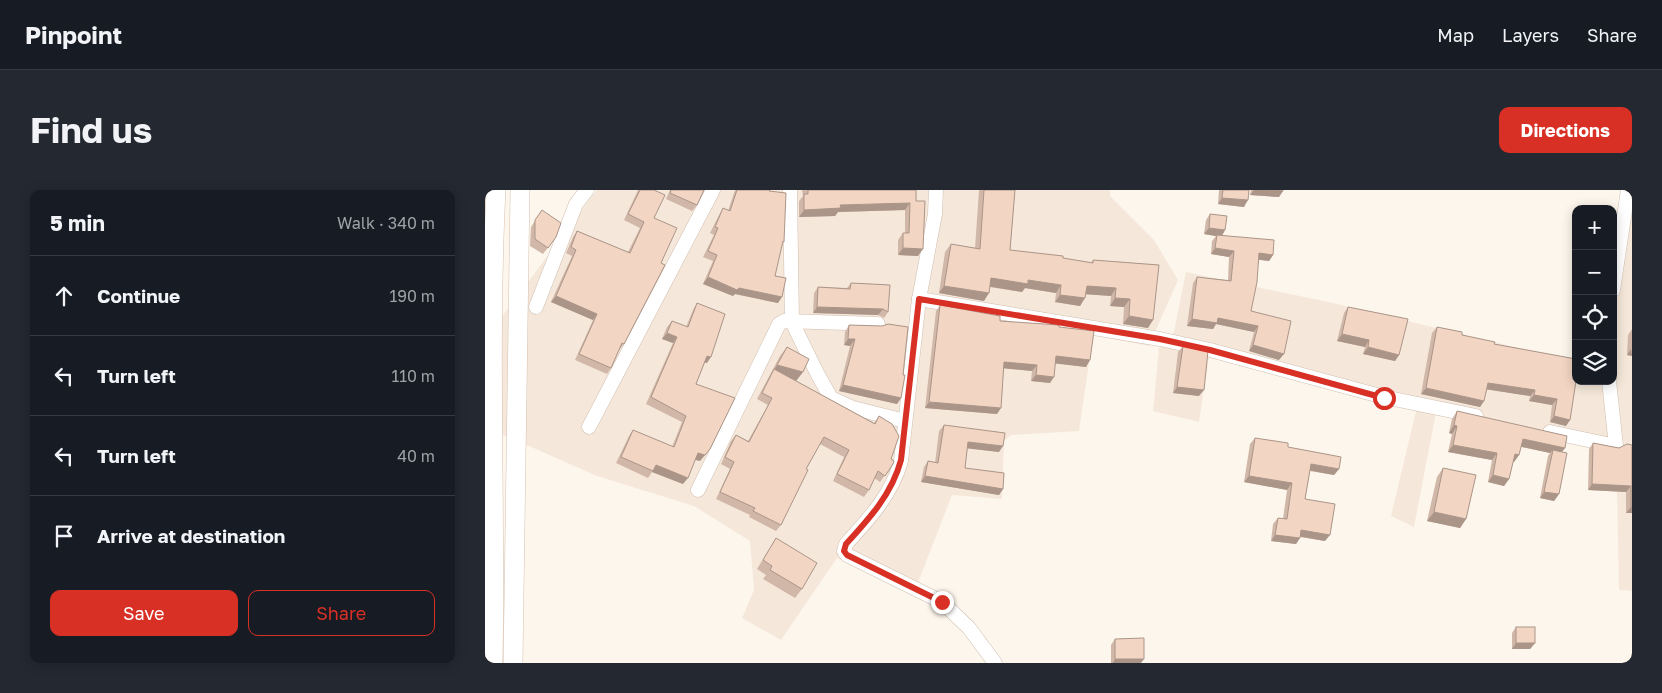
<!DOCTYPE html>
<meta charset="utf-8">
<style>
body{margin:0;font-family:"Golos Text",sans-serif;background:#242831;color:#f1f3f6}
.controls{position:absolute;right:15px;top:15px;display:grid;overflow:hidden;border-radius:10px;box-shadow:0 2px 12px #0003}
.controls button{width:45px;height:45px;display:grid;place-items:center;padding:0;border:0;border-bottom:1px solid #363941;background:#171b24;color:#f1f3f6;font:25px sans-serif}
.stop{position:absolute;width:15px;height:15px;margin:-11px;border:4px solid #d93025;border-radius:50%;background:#fff}
.stop.end{background:#d93025;border-color:#fff;box-shadow:0 1px 5px #0008}
.list{margin:0;padding:0;list-style:none}
h2{display:flex;justify-content:space-between;align-items:center;height:65px;margin:0;padding:0 20px;font-size:21px}
h2 small{font-size:16px;font-weight:400;color:#9ea1a6}
.list li{display:grid;grid-template-columns:32px 1fr auto;gap:15px;align-items:center;box-sizing:border-box;height:80px;padding:0 20px;border-top:1px solid #363941}
.list b{display:block;font-size:19px;white-space:nowrap}
.list em{font-size:16px;font-style:normal;color:#9ea1a6}
.actions{display:flex;gap:10px;padding:15px 20px}
.actions a{flex:1;padding:11px 0;border:1px solid #d93025;border-radius:10px;text-align:center;font-size:18px;color:#d93025}
.actions .main{background:#d93025;color:#fff}
.icon{flex:none;width:28px;height:28px;fill:none;stroke:currentColor;stroke-width:2;stroke-linecap:round;stroke-linejoin:round}
.map{position:relative;flex:none;width:1147px;height:473px;overflow:hidden;border-radius:10px}
header{display:flex;align-items:center;gap:30px;box-sizing:border-box;height:70px;padding:0 25px;background:#171b24;border-bottom:1px solid #363941}
header strong{font-size:24px}
nav{display:flex;gap:28px;margin-inline-start:auto;font-size:18px}
.intro{display:flex;align-items:center;justify-content:space-between;box-sizing:border-box;height:120px;padding:0 30px}
h1{margin:0;font-size:35px}
.button{padding:12px 22px;border-radius:10px;background:#d93025;color:#fff;font-size:18px;font-weight:700}
main{display:flex;gap:30px;padding:0 30px}
aside{flex:1;background:#171b24;border-radius:10px;box-shadow:0 2px 12px #0003}
.map>svg:first-child{display:block}
</style>
<header>
<strong>Pinpoint</strong>
<nav><a>Map</a><a>Layers</a><a>Share</a></nav>
</header>
<div class="intro"><h1>Find us</h1><a class="button">Directions</a></div>
<main>
<aside>
<h2>5 min<small>Walk · 340 m</small></h2>
<ul class="list">
<li><svg class="icon" aria-label="ahead" viewBox="0 0 24 24"><path d="M12 20V5M6 11l6-6 6 6"/></svg><div><b>Continue</b></div><em>190 m</em></li>
<li><svg class="icon" aria-label="left" viewBox="0 0 24 24"><path d="M17 20v-9H6M10 6l-5 5 5 5"/></svg><div><b>Turn left</b></div><em>110 m</em></li>
<li><svg class="icon" aria-label="left" viewBox="0 0 24 24"><path d="M17 20v-9H6M10 6l-5 5 5 5"/></svg><div><b>Turn left</b></div><em>40 m</em></li>
<li><svg class="icon" aria-label="arrive" viewBox="0 0 24 24"><path d="M6 21V4h12l-3 4 3 4H6"/></svg><div><b>Arrive at destination</b></div></li>
</ul>
<div class="actions"><a class="main">Save</a><a>Share</a></div>
</aside>
<div class="map">
<svg width="1147" height="473" viewBox="0 0 1147 473">
<rect width="100%" height="100%" fill="#fdf6ec"/>
<g fill="#f5e8da">
<path d="M 112,0 L 625,0 L 625,6 L 669,50 L 693,90 L 664,156 L 608,145 L 594,241 L 526,245 L 519,251 L 517,309 L 467,305 L 429,403 L 352,368 L 296,450 L 257,428 L 269,400 L 265,351 L 209,316 L 112,286 L 12,242 L 10,136 Z"/>
<path d="M 1147,0 L 1147,401 L 1134,400 L 1131,257 L 952,217 L 929,337 L 906,326 L 933,213 L 725,160 L 714,232 L 668,221 L 674,158 L 689,142 L 701,82 L 848,113 L 1091,172 L 1091,191 L 1128,191 L 1128,100 Z"/>
</g>
<g fill="none" stroke-linecap="round" stroke-linejoin="round">
<g stroke="#d1beb0" stroke-width="15">
<g id="street">
<path d="M 305,0 L 307,132 L 333,185 L 346,208 L 368,218 L 420,231"/>
<path d="M 451,0 L 450,24 L 434,109 L 416,271 C 407,304 384,329 361,354 L 359,361 L 362,365 L 457,412 L 484,438 L 510,473"/>
<path d="M 1128,100 L 1143,0"/>
<path d="M 434,109 L 675,149 L 725,160 L 899,207 L 991,226"/>
<path d="M 51,117 L 91,14 L 102,0"/>
<path d="M 104,237 L 228,0"/>
<path d="M 1065,242 L 1131,256 L 1124,191"/>
<path d="M 213,300 L 294,134 L 299,131 L 393,134"/>
</g>
</g>
<g stroke="#d6c0b0" stroke-width="20">
<g id="secondary">
<path d="M 8,473 C 11,315 3,158 11,0"/>
<path d="M 28,473 L 35,0"/>
</g>
</g>
<use href="#street" stroke="#fff" stroke-width="14"/>
<use href="#secondary" stroke="#fff" stroke-width="19"/>
</g>
<g fill="#d1b7a8">
<path d="M 153,0 L 169,0 L 169,28 L 139,154 L 134,160 L 126,178 L 122,184 L 90,170 L 108,130 L 66,112 L 87,66 L 81,63 L 88,47 L 92,41 L 143,62 L 155,38 L 139,30 Z"/>
<path d="M 185,0 L 219,0 L 212,15 L 207,21 L 181,9 Z"/>
<path d="M 250,0 L 285,0 L 297,55 L 290,86 L 293,113 L 250,104 L 248,106 L 218,94 L 228,71 L 218,67 L 229,45 L 225,43 L 234,25 L 238,18 L 243,21 Z"/>
<path d="M 317,0 L 431,0 L 433,66 L 413,65 L 413,50 L 418,43 L 420,43 L 420,20 L 353,22 L 350,26 L 314,27 L 314,11 L 318,6 Z"/>
<path d="M 494,0 L 530,0 L 525,60 L 606,73 L 608,70 L 674,75 L 663,138 L 638,134 L 639,117 L 625,116 L 626,106 L 601,104 L 595,116 L 570,112 L 571,103 L 540,98 L 537,102 L 505,97 L 499,111 L 454,103 L 460,62 L 466,54 L 490,58 Z"/>
<path d="M 734,0 L 764,0 L 759,17 L 733,14 Z"/>
<path d="M 766,0 L 798,0 L 794,7 L 765,5 Z"/>
<path d="M 57,20 L 71,47 L 58,64 L 45,56 L 46,37 Z"/>
<path d="M 725,24 L 740,40 L 737,46 L 788,65 L 784,71 L 774,70 L 766,121 L 794,170 L 764,161 L 769,142 L 731,134 L 728,139 L 702,136 L 708,93 L 712,87 L 743,90 L 744,67 L 726,64 L 727,51 L 731,46 L 719,44 L 721,30 Z"/>
<path d="M 366,93 L 403,122 L 399,128 L 393,125 L 328,123 L 329,103 L 333,97 L 362,98 Z"/>
<path d="M 212,113 L 222,173 L 220,172 L 211,194 L 215,271 L 210,270 L 198,294 L 167,282 L 163,288 L 131,273 L 144,246 L 148,240 L 187,257 L 197,232 L 161,214 L 188,153 L 177,149 L 182,137 L 187,131 L 201,137 L 208,120 Z"/>
<path d="M 455,115 L 515,131 L 574,137 L 605,170 L 601,177 L 570,173 L 565,193 L 546,191 L 547,181 L 519,178 L 512,224 L 440,218 L 451,121 Z"/>
<path d="M 863,117 L 914,165 L 910,171 L 878,164 L 880,157 L 852,151 L 859,123 Z"/>
<path d="M 364,135 L 416,208 L 412,214 L 354,201 L 365,156 L 359,155 L 360,142 Z"/>
<path d="M 952,137 L 1009,154 L 1091,169 L 1085,230 L 1081,236 L 1065,232 L 1067,215 L 1044,211 L 1045,206 L 1002,199 L 999,211 L 995,217 L 936,204 L 947,143 Z"/>
<path d="M 1147,139 L 1147,166 L 1142,165 L 1143,145 Z"/>
<path d="M 698,156 L 714,206 L 688,203 L 693,162 Z"/>
<path d="M 302,157 L 318,182 L 311,191 L 389,233 L 394,226 L 408,274 L 395,292 L 389,288 L 384,300 L 379,307 L 348,291 L 359,267 L 335,254 L 321,279 L 296,335 L 291,341 L 264,327 L 265,325 L 231,309 L 245,279 L 236,274 L 246,251 L 251,245 L 263,251 L 283,215 L 272,209 L 295,166 Z"/>
<path d="M 972,221 L 1080,258 L 1077,262 L 1074,304 L 1069,311 L 1055,308 L 1063,266 L 1065,263 L 1036,257 L 1034,265 L 1029,272 L 1028,272 L 1024,289 L 1019,296 L 1003,292 L 1007,270 L 963,262 L 967,244 L 964,243 L 967,229 Z"/>
<path d="M 459,235 L 514,262 L 482,258 L 480,278 L 518,299 L 514,305 L 436,292 L 439,277 L 443,271 L 450,273 L 454,241 Z"/>
<path d="M 770,248 L 803,257 L 854,279 L 849,285 L 825,281 L 820,309 L 840,351 L 815,347 L 811,354 L 786,351 L 788,334 L 793,328 L 798,329 L 802,300 L 759,292 L 765,254 Z"/>
<path d="M 1108,253 L 1134,258 L 1147,255 L 1147,323 L 1141,323 L 1141,302 L 1103,300 L 1104,259 Z"/>
<path d="M 958,278 L 981,329 L 975,338 L 942,331 L 952,287 Z"/>
<path d="M 291,348 L 317,399 L 310,408 L 278,389 L 281,385 L 272,379 Z"/>
<path d="M 1031,437 L 1050,453 L 1045,459 L 1027,459 L 1027,443 Z"/>
<path d="M 630,449 L 656,473 L 626,473 L 626,455 Z"/>
</g>
<g fill="#aa9588">
<path d="M 769,0 L 782,0 L 798,1 L 794,7 L 765,5 Z"/>
<path d="M 737,8 L 763,10 L 759,17 L 733,14 Z"/>
<path d="M 425,13 L 420,20 L 353,22 L 350,26 L 314,27 L 319,20 L 355,15 Z"/>
<path d="M 724,38 L 740,40 L 736,47 L 719,44 Z"/>
<path d="M 418,58 L 438,59 L 433,66 L 413,65 Z"/>
<path d="M 730,58 L 749,61 L 744,67 L 726,64 Z"/>
<path d="M 774,63 L 788,65 L 784,71 L 770,69 Z"/>
<path d="M 223,87 L 254,98 L 297,107 L 293,113 L 250,104 L 248,106 L 218,94 Z"/>
<path d="M 506,88 L 543,90 L 576,95 L 571,103 L 540,98 L 537,102 L 501,96 Z"/>
<path d="M 459,96 L 504,103 L 499,111 L 454,103 Z"/>
<path d="M 602,96 L 631,98 L 626,106 L 597,104 Z"/>
<path d="M 575,105 L 600,108 L 595,116 L 570,112 Z"/>
<path d="M 71,106 L 112,124 L 108,130 L 66,112 Z"/>
<path d="M 630,108 L 645,109 L 639,117 L 625,116 Z"/>
<path d="M 332,117 L 398,119 L 393,125 L 328,123 Z"/>
<path d="M 644,126 L 668,130 L 663,138 L 638,134 Z"/>
<path d="M 733,128 L 773,136 L 769,142 L 731,134 L 728,139 L 702,136 L 707,129 Z"/>
<path d="M 182,143 L 192,147 L 188,153 L 177,149 Z"/>
<path d="M 857,144 L 884,150 L 880,157 L 852,151 Z"/>
<path d="M 363,149 L 370,149 L 365,156 L 359,155 Z"/>
<path d="M 768,155 L 799,164 L 794,170 L 764,161 Z"/>
<path d="M 883,157 L 914,165 L 910,171 L 878,164 Z"/>
<path d="M 1146,159 L 1147,166 L 1142,165 Z"/>
<path d="M 222,166 L 226,167 L 222,173 L 218,172 Z"/>
<path d="M 571,166 L 605,170 L 601,177 L 566,173 Z"/>
<path d="M 519,172 L 552,175 L 547,181 L 515,178 Z"/>
<path d="M 292,175 L 318,182 L 311,191 L 289,179 L 286,184 Z"/>
<path d="M 551,185 L 569,187 L 565,193 L 546,191 Z"/>
<path d="M 1003,193 L 1050,200 L 1045,206 L 999,199 Z"/>
<path d="M 358,195 L 416,208 L 412,214 L 354,201 Z"/>
<path d="M 692,197 L 719,200 L 714,206 L 688,203 Z"/>
<path d="M 941,198 L 999,211 L 995,217 L 936,204 Z"/>
<path d="M 1049,205 L 1072,209 L 1067,215 L 1044,211 Z"/>
<path d="M 444,212 L 516,218 L 512,224 L 440,218 Z"/>
<path d="M 1069,226 L 1085,230 L 1081,236 L 1065,232 Z"/>
<path d="M 969,235 L 972,236 L 967,244 L 964,243 Z"/>
<path d="M 1038,249 L 1080,258 L 1074,265 L 1068,260 L 1065,263 L 1033,256 Z"/>
<path d="M 483,252 L 518,256 L 514,262 L 479,258 Z"/>
<path d="M 968,255 L 1012,263 L 1007,270 L 963,262 Z"/>
<path d="M 213,263 L 220,265 L 215,271 L 208,269 Z"/>
<path d="M 1030,264 L 1034,265 L 1029,272 L 1024,272 Z"/>
<path d="M 826,274 L 854,279 L 849,285 L 822,280 Z"/>
<path d="M 171,275 L 203,288 L 198,294 L 167,282 Z"/>
<path d="M 1008,285 L 1024,289 L 1019,296 L 1003,292 Z"/>
<path d="M 440,286 L 518,299 L 514,305 L 436,292 Z"/>
<path d="M 764,286 L 807,293 L 802,300 L 759,292 Z"/>
<path d="M 1107,294 L 1146,296 L 1141,302 L 1103,300 Z"/>
<path d="M 1059,302 L 1074,304 L 1069,311 L 1055,308 Z"/>
<path d="M 1146,317 L 1147,317 L 1147,323 L 1141,323 Z"/>
<path d="M 949,322 L 981,329 L 975,338 L 942,331 Z"/>
<path d="M 816,340 L 845,345 L 840,351 L 812,346 Z"/>
<path d="M 790,345 L 815,348 L 811,354 L 786,351 Z"/>
<path d="M 1031,453 L 1050,453 L 1045,459 L 1027,459 Z"/>
<path d="M 630,469 L 659,469 L 656,473 L 628,473 Z"/>
</g>
<g fill="#f3d5c3" stroke="#aa9588">
<path d="M 155,0 L 169,0 L 180,5 L 169,28 L 192,38 L 176,73 L 180,75 L 139,154 L 137,153 L 126,178 L 94,164 L 112,124 L 71,106 L 91,60 L 86,57 L 92,41 L 145,63 L 159,32 L 143,24 Z"/>
<path d="M 186,0 L 219,0 L 212,15 L 185,3 Z"/>
<path d="M 252,0 L 285,0 L 284,1 L 301,3 L 299,52 L 298,51 L 290,86 L 301,88 L 297,107 L 254,98 L 252,100 L 223,87 L 232,65 L 223,61 L 233,38 L 230,37 L 238,18 L 245,21 Z"/>
<path d="M 323,0 L 431,0 L 431,11 L 440,11 L 438,59 L 418,58 L 418,43 L 424,43 L 425,13 L 355,15 L 356,18 L 319,20 L 319,4 L 323,4 Z"/>
<path d="M 499,0 L 530,0 L 525,60 L 578,66 L 578,68 L 608,73 L 608,70 L 674,75 L 668,130 L 644,126 L 645,109 L 630,108 L 631,98 L 602,96 L 600,108 L 575,105 L 576,95 L 543,90 L 543,94 L 506,88 L 504,103 L 459,96 L 466,54 L 495,59 Z"/>
<path d="M 738,0 L 764,0 L 763,10 L 737,8 Z"/>
<path d="M 782,0 L 798,0 L 798,1 Z"/>
<path d="M 57,20 L 76,33 L 71,47 L 63,58 L 50,49 L 50,30 Z"/>
<path d="M 725,24 L 742,26 L 740,40 L 724,38 Z"/>
<path d="M 732,45 L 789,50 L 788,65 L 774,63 L 772,92 L 766,121 L 806,131 L 799,164 L 768,155 L 773,136 L 733,128 L 732,133 L 707,129 L 712,87 L 746,91 L 749,61 L 730,58 Z"/>
<path d="M 366,93 L 405,95 L 403,122 L 398,119 L 332,117 L 333,97 L 365,99 Z"/>
<path d="M 212,113 L 240,124 L 226,167 L 222,166 L 211,194 L 250,208 L 225,259 L 220,265 L 213,263 L 203,288 L 171,275 L 168,281 L 136,267 L 148,240 L 189,257 L 201,226 L 166,207 L 192,147 L 182,143 L 187,131 L 203,137 Z"/>
<path d="M 455,115 L 515,126 L 515,131 L 574,135 L 574,137 L 609,141 L 605,170 L 571,166 L 569,187 L 551,185 L 552,175 L 519,172 L 516,218 L 444,212 Z"/>
<path d="M 863,117 L 923,129 L 914,165 L 883,157 L 884,150 L 857,144 Z"/>
<path d="M 403,134 L 423,137 L 418,185 L 420,185 L 416,208 L 358,195 L 370,149 L 363,149 L 364,135 L 397,136 Z"/>
<path d="M 952,137 L 977,142 L 977,145 L 1010,152 L 1009,154 L 1091,169 L 1091,191 L 1085,230 L 1069,226 L 1072,209 L 1049,205 L 1050,200 L 1003,193 L 999,211 L 941,198 Z"/>
<path d="M 698,156 L 723,161 L 719,200 L 692,197 Z"/>
<path d="M 302,157 L 324,169 L 318,182 L 292,175 Z"/>
<path d="M 289,179 L 390,234 L 394,226 L 407,234 L 414,246 L 406,269 L 409,271 L 408,274 L 400,286 L 393,281 L 384,300 L 352,284 L 364,260 L 339,247 L 321,279 L 323,280 L 296,335 L 268,321 L 270,318 L 235,302 L 249,272 L 240,267 L 251,245 L 264,252 L 287,208 L 277,203 Z"/>
<path d="M 972,221 L 1082,246 L 1080,258 L 1038,249 L 1034,265 L 1030,264 L 1024,289 L 1008,285 L 1012,263 L 968,255 L 972,236 L 969,235 Z"/>
<path d="M 459,235 L 520,243 L 518,256 L 483,252 L 480,278 L 519,283 L 518,299 L 440,286 L 443,271 L 453,273 Z"/>
<path d="M 770,248 L 803,253 L 803,257 L 856,267 L 854,279 L 826,274 L 820,309 L 850,314 L 845,345 L 816,340 L 815,348 L 790,345 L 793,328 L 802,329 L 807,293 L 764,286 Z"/>
<path d="M 1108,253 L 1134,258 L 1142,254 L 1147,255 L 1147,317 L 1146,317 L 1146,296 L 1107,294 Z"/>
<path d="M 1068,260 L 1082,263 L 1074,304 L 1059,302 Z"/>
<path d="M 958,278 L 991,285 L 981,329 L 949,322 Z"/>
<path d="M 291,348 L 332,373 L 317,399 L 285,380 L 287,376 L 278,370 Z"/>
<rect x="1031" y="437" width="19" height="16"/>
<path d="M 659,448 L 659,469 L 630,469 L 630,449 Z"/>
</g>
<g fill="none" stroke-linecap="round" stroke-linejoin="round">
<path stroke="#d93025" stroke-width="6" d="M 457,412 L 362,365 L 359,361 L 361,354 C 384,329 407,304 416,270 L 434,109 L 675,149 L 725,160 L 899,208"/>
</g>
</svg>
<div class="controls">
<button>+</button>
<button>−</button>
<button><svg class="icon" aria-label="locate" viewBox="0 0 24 24"><circle cx="12" cy="12" r="6"/><path d="M12 2v4M12 18v4M2 12h4M18 12h4"/></svg></button>
<button><svg class="icon" aria-label="layers" viewBox="0 0 24 24"><path d="M12 4l9 5-9 5-9-5zM3 14l9 5 9-5"/></svg></button>
</div>
<div class="stop" style="left:899px;top:208px"></div>
<div class="stop end" style="left:457px;top:412px"></div>
</div>
</main>
